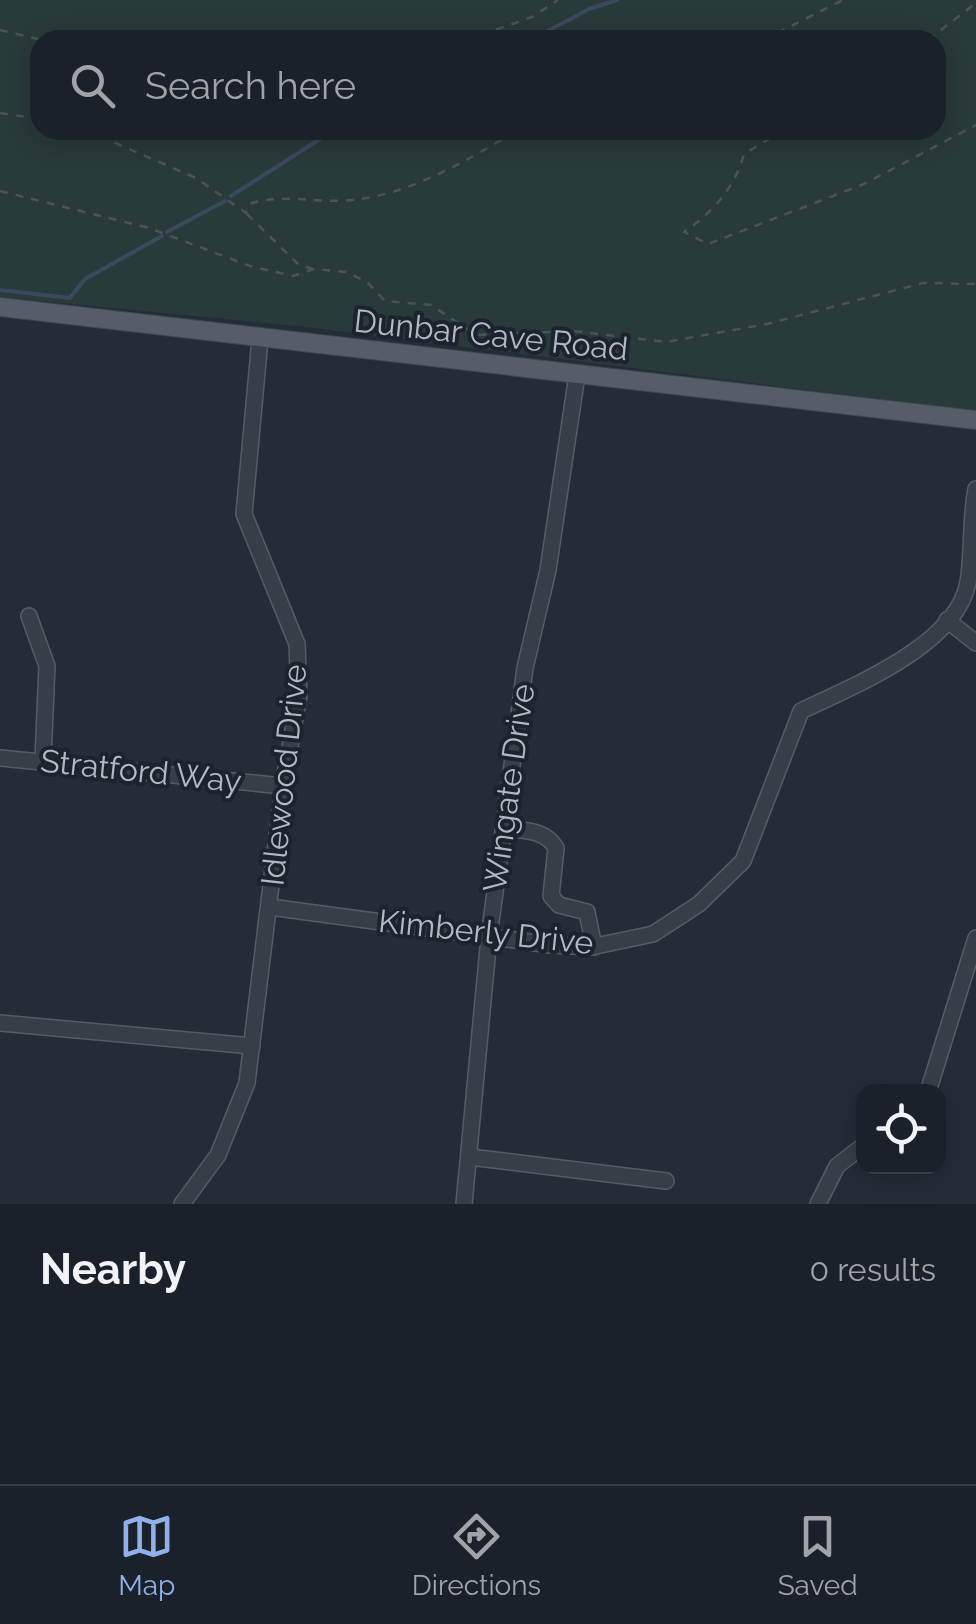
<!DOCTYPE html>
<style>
body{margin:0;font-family:Raleway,sans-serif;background:#282e36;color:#f1f3f6}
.controls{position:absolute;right:30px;bottom:30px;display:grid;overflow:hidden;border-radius:20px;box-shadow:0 5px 25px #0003}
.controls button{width:90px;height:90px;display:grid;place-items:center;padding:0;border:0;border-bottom:2px solid #393e47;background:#1b212a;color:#f1f3f6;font:50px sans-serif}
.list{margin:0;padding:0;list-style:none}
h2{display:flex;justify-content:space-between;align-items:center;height:130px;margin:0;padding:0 40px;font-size:42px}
h2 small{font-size:32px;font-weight:400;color:#a0a3a8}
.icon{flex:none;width:55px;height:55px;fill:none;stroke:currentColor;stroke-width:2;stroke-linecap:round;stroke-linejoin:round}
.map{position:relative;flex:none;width:976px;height:1204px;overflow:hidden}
.search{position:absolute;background:#1b212a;box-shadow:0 5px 25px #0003;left:30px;right:30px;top:30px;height:110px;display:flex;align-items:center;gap:25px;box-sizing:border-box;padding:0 35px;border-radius:30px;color:#a0a3a8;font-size:38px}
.sheet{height:280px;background:#1b212a}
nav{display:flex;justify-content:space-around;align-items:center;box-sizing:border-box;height:140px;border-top:2px solid #393e47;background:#1b212a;font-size:28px;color:#a0a3a8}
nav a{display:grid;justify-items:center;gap:5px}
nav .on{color:#90b0ec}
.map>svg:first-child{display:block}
</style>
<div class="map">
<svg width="976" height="1204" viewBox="0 0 976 1204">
<rect width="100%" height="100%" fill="#242c38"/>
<path fill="#293a3b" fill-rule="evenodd" d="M 0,0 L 976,0 L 976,411 L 306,327 L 0,297 ZM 40,40 L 936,40 L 936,130 L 40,130 Z"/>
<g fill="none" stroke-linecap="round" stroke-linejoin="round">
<g stroke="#3b495f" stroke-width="4">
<path d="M 531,40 L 589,9 L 617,0"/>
<path d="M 231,196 L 334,130"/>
<path d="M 167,232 L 225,201"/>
<path d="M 0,290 L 70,298 L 85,279 L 162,236"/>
</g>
<g stroke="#565c66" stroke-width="18">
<g id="minor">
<path d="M 29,616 L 47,666 L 43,759"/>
<path d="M 947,620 L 976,643"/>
<path d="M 0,758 L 283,786"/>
<path d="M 503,828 C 524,831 545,829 556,848 L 551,896 L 559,905 L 587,912 L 594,947"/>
<path d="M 270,907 L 551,945 L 591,947 L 653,934 L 699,904 L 743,861 L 801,711 C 853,686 957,645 968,582 C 973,552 970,520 976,489"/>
<path d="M 0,1023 L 252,1046"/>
<path d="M 928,1092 L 976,938"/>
<path d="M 470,1157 L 666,1181"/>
<path d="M 182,1204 L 218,1155 L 247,1083 L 283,786 L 299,696 L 297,644 L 244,514 L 260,339"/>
<path d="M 464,1204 L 489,937 L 525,668 L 548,570 L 577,375"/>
<path d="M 818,1204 L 837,1166 L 864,1145"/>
</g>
</g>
<g stroke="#414751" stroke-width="20">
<path id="major" d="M 0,307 L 976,420"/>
</g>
<g stroke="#465558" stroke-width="2.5" stroke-dasharray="8 8" stroke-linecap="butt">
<path d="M 0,30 L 42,40"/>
<path d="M 466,40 L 532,17 L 558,0"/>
<path d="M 763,40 L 843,0"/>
<path d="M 928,40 L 976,3"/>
<path d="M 0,113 L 40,119"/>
<path d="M 85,130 L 196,178 L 246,213 L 252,203 C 288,193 323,205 360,199 C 417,191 469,159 518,130"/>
<path d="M 784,130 L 744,154 C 734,189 713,212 684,232 L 708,244 L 864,184 L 976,125"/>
<path d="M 0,191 L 149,228 L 250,266 L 293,276 L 314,269 L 346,272 L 367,282 L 385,301 L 431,305 L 476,335 L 573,331 L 666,342 L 767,324 L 923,283 L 976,284"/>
<path d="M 247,214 L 299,265 L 313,269"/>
</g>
<use href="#minor" stroke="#383e48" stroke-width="15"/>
<use href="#major" stroke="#565d68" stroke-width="18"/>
</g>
<g text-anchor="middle" stroke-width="8" stroke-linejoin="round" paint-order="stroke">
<g font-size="32" fill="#b3b9c4" stroke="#1d232d">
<text transform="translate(491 335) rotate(6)" y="11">Dunbar Cave Road</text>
<text transform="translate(141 771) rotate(6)" y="11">Stratford Way</text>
<text transform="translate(284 775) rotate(-84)" y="11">Idlewood Drive</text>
<text transform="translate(509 788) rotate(-82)" y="11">Wingate Drive</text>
<text transform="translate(486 932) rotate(6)" y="11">Kimberly Drive</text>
</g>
</g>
</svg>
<div class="controls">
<button><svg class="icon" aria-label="locate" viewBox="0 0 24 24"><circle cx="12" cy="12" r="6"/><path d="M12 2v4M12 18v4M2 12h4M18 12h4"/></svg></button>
</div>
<div class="search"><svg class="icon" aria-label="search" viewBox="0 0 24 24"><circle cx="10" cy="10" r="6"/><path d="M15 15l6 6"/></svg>Search here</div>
</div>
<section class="sheet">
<h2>Nearby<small>0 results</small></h2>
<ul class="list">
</ul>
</section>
<nav>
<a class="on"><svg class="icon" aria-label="map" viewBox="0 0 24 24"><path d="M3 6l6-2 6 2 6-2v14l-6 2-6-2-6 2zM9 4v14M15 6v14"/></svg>Map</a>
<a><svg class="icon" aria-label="directions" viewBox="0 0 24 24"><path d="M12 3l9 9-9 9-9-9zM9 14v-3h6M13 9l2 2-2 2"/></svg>Directions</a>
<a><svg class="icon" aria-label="saved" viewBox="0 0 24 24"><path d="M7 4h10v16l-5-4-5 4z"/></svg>Saved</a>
</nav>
